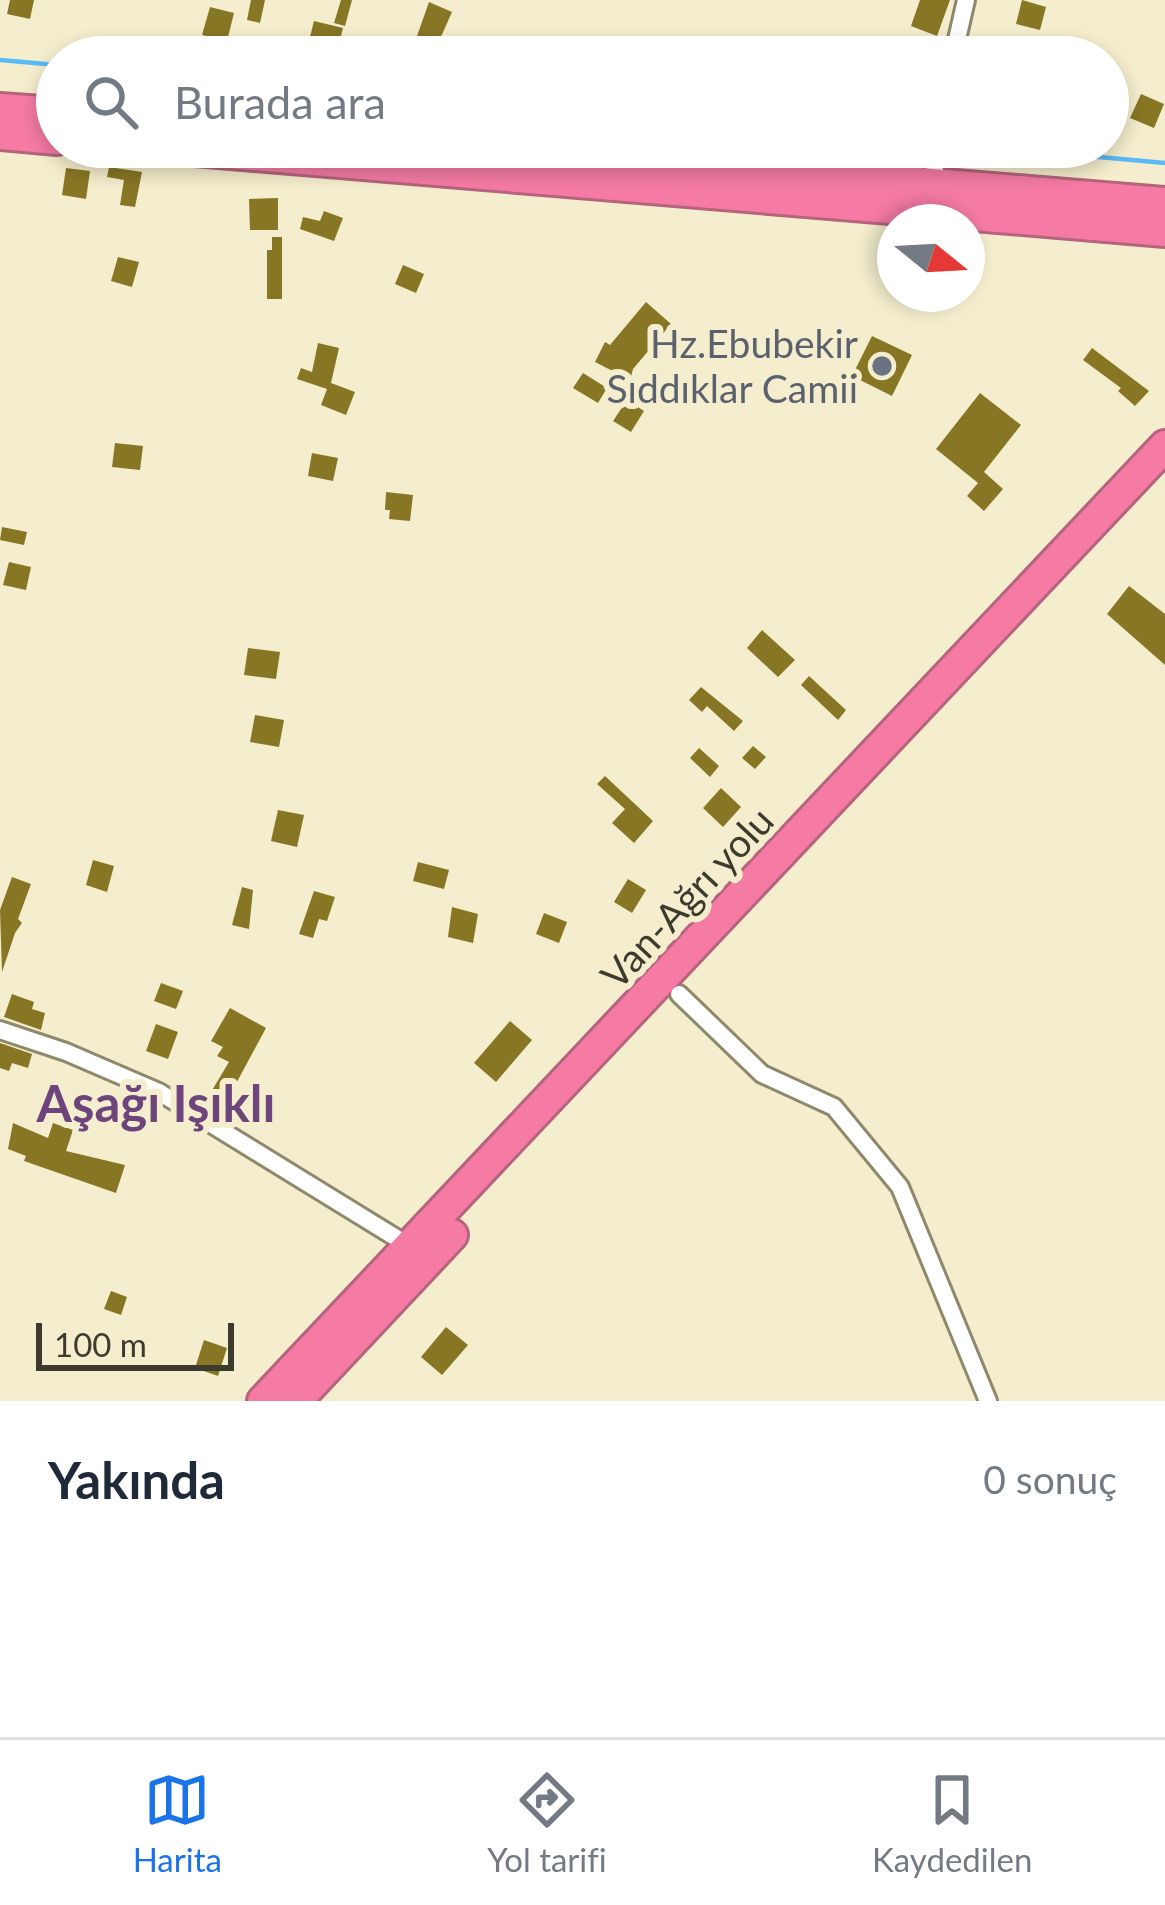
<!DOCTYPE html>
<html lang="tr">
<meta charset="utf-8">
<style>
body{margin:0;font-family:Lato,sans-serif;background:#f2f2f3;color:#1f2937}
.compass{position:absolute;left:877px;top:204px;width:108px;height:108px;border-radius:50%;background:#fff;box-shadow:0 6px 18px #0003;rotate:108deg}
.scale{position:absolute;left:36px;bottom:30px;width:198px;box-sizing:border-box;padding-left:12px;border:6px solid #3d3a2e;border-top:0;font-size:33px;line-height:42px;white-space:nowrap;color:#3d3a2e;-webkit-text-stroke:9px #f4eece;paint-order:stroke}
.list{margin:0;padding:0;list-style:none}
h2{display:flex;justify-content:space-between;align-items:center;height:156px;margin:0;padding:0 48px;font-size:51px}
h2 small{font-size:39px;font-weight:400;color:#747a83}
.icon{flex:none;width:66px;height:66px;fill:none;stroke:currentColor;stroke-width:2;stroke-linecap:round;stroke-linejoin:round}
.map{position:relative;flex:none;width:1165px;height:1401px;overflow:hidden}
.search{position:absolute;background:#fff;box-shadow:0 6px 18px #0003;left:36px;right:36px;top:36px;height:132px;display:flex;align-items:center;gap:30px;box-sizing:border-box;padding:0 42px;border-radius:66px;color:#747a83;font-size:45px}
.sheet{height:336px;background:#fff}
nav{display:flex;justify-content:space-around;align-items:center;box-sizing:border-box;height:168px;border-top:3px solid #e0e1e3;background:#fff;font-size:33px;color:#747a83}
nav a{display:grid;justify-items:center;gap:6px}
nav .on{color:#1a73e8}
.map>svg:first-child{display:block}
</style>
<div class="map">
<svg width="1165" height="1401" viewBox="0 0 1165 1401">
<rect width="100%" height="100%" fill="#f4eece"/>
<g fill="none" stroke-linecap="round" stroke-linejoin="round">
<g stroke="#5ab9f7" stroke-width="4.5">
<path d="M 0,60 L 57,65"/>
<path d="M 990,147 L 1165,163"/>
</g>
</g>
<g fill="#877624">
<path d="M 10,0 L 34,0 L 30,19 L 7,14 Z"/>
<path d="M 251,0 L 265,0 L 260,23 L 247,20 Z"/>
<path d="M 341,0 L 352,0 L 345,26 L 334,23 Z"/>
<path d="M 920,0 L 950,0 L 937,36 L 911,26 Z"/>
<path d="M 1022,0 L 1046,7 L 1040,30 L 1016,24 Z"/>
<path d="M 429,2 L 452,12 L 432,57 L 422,57 L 411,53 Z"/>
<path d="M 210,7 L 234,13 L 227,41 L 202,35 Z"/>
<path d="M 314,21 L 343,28 L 337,52 L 308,45 Z"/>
<path d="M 1003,42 L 1026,48 L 1023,57 L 983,55 L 986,45 L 1001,49 Z"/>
<path d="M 1141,94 L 1164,104 L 1154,128 L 1130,118 Z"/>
<path d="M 109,167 L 142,172 L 135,207 L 120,205 L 124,180 L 107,177 Z"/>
<path d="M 66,168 L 90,171 L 86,199 L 62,195 Z"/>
<path d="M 278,198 L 278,230 L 250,230 L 249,199 Z"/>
<path d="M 324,211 L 343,218 L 334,241 L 300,229 L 303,217 L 320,221 Z"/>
<path d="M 272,237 L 282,237 L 282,299 L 267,299 L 267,250 L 272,250 Z"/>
<path d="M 118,257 L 139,262 L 132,287 L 111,281 Z"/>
<path d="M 403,265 L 424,274 L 416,293 L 395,284 Z"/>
<path d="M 646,302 L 671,324 L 633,369 L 630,380 L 595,362 L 605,342 L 610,345 Z"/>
<path d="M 872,336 L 912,355 L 892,396 L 852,376 Z"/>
<path d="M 318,343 L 339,348 L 331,383 L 355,392 L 346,415 L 321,405 L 327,389 L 297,379 L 301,368 L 312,372 Z"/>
<path d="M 1092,348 L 1149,391 L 1135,406 L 1118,391 L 1121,388 L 1083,360 Z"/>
<path d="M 583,373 L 607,388 L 598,403 L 573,388 Z"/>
<path d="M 980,393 L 1021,425 L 984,472 L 1003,489 L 984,511 L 967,496 L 978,483 L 936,449 Z"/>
<path d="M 627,400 L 644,411 L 631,432 L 613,421 Z"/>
<path d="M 115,443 L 143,446 L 140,470 L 112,467 Z"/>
<path d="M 312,453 L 338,458 L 333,481 L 308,476 Z"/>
<path d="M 386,492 L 413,495 L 410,521 L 389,519 L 390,510 L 385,510 Z"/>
<path d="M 2,527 L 27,532 L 24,545 L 0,540 Z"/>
<path d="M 9,562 L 31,567 L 26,590 L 3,585 Z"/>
<path d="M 1129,586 L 1165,614 L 1165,665 L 1107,614 Z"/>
<path d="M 762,630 L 795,660 L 778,677 L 747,648 Z"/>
<path d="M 248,648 L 280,652 L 276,679 L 244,675 Z"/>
<path d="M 809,676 L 846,710 L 838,720 L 801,685 Z"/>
<path d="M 701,687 L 743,721 L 734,731 L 707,706 L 702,712 L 689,700 Z"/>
<path d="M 255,715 L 284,720 L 279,747 L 250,742 Z"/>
<path d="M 753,746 L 766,757 L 755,769 L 742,758 Z"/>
<path d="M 699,748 L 719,766 L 710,777 L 690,758 Z"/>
<path d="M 605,776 L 653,821 L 634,843 L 612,823 L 625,809 L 597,784 Z"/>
<path d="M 721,788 L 741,807 L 723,827 L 703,808 Z"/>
<path d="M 278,810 L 304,815 L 297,847 L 271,841 Z"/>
<path d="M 93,860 L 114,866 L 107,892 L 86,885 Z"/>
<path d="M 418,862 L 449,870 L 444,889 L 413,881 Z"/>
<path d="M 12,877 L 31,884 L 18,919 L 22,923 L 15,933 L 2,972 L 0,910 Z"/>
<path d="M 628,879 L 646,890 L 632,913 L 614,902 Z"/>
<path d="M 242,887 L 253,890 L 249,929 L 232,925 Z"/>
<path d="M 314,891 L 335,897 L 327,921 L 319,919 L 313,938 L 299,934 Z"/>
<path d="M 452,907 L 478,914 L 473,943 L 448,937 Z"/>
<path d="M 544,913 L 567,922 L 559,943 L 536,934 Z"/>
<path d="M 161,983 L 183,991 L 176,1009 L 154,1001 Z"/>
<path d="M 12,994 L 34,1002 L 32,1009 L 45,1013 L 41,1030 L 4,1017 Z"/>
<path d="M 230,1008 L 266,1028 L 224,1106 L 208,1097 L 229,1062 L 217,1056 L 223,1047 L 211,1041 Z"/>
<path d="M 510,1021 L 532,1040 L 496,1082 L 474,1063 Z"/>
<path d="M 156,1024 L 178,1032 L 168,1059 L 146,1051 Z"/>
<path d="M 0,1043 L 32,1054 L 28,1068 L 12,1063 L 9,1071 L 0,1068 Z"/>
<path d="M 13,1123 L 48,1138 L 53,1123 L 73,1130 L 66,1151 L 125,1165 L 116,1193 L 24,1161 L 26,1156 L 8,1149 Z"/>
<path d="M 111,1291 L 127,1297 L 121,1315 L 104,1309 Z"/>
<path d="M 446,1327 L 468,1345 L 442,1375 L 421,1357 Z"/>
<path d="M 204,1340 L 227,1348 L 218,1376 L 195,1368 Z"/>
</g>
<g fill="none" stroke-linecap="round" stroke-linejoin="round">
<g stroke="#8f896c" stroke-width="22">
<g id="street">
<path d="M 953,57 L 966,0"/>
<path d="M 933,147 L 936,184"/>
<path d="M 679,994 L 762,1074 L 834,1107 L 900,1187 L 988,1401"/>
<path d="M 0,1030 L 66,1052 L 159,1092 L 411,1247"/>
</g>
</g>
<g stroke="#b5647b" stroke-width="36">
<g id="highway">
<path d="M 0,109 L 57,113"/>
<path d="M 0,134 L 57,139"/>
<path d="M 159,147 L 1165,231"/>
<path d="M 480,147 L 1165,203"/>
<path d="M 263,1401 L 1165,446"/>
<path d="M 296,1401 L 452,1235"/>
</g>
</g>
<use href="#street" stroke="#fff" stroke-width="16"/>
<use href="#highway" stroke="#f57ba4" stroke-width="30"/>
</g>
<circle fill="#6b7280" stroke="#f4eece" stroke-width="4.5" cx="882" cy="366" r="12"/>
<g text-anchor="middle" stroke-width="12" stroke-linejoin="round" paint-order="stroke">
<g font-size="39" fill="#5b616d" stroke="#f4eece" text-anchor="end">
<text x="858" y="358">Hz.Ebubekir<tspan x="858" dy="45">Sıddıklar Camii</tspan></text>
</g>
<g font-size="39" fill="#3d3a2e" stroke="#f4eece">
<text transform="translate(687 898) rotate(-47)" y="14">Van-Ağrı yolu</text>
</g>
<g font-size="51" font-weight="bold" fill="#6e447c" stroke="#f4eece">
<text x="156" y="1122">Aşağı Işıklı</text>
</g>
</g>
</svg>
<svg class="compass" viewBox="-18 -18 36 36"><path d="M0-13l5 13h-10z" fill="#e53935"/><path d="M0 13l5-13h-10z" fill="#747a83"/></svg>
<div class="scale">100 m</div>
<div class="search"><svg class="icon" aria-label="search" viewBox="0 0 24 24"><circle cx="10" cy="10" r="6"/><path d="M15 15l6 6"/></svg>Burada ara</div>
</div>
<section class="sheet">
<h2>Yakında<small>0 sonuç</small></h2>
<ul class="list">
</ul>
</section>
<nav>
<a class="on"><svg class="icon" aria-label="map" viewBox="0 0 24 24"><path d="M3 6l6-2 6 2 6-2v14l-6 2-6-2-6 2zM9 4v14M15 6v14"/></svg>Harita</a>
<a><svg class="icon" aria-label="directions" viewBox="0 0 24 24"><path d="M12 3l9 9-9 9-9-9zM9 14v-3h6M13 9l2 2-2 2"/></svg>Yol tarifi</a>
<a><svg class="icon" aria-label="saved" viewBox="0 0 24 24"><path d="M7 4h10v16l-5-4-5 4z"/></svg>Kaydedilen</a>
</nav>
